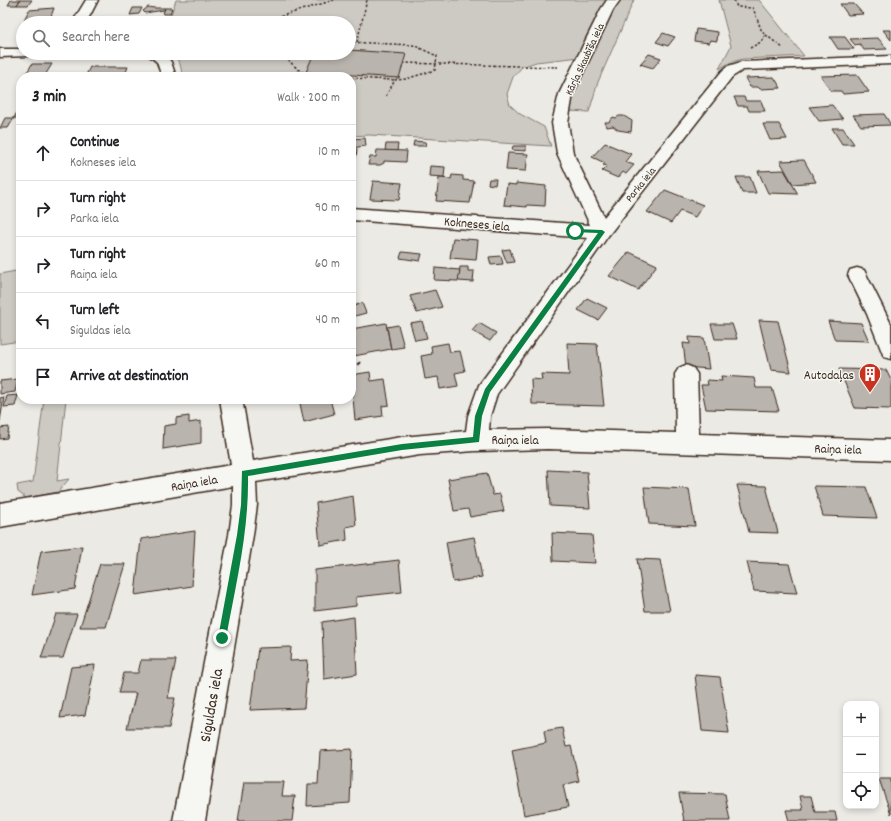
<!DOCTYPE html>
<meta charset="utf-8">
<style>
body{margin:0;font-family:Dekko,sans-serif;background:#f6f6f6;color:#202124}
.controls{position:absolute;right:12px;bottom:12px;display:grid;overflow:hidden;border-radius:8px;box-shadow:0 2px 6px #0003}
.controls button{width:36px;height:36px;display:grid;place-items:center;padding:0;border:0;border-bottom:1px solid #e0e0e0;background:#fff;color:#202124;font:20px sans-serif}
.stop{position:absolute;width:12px;height:12px;margin:-9px;border:3px solid #0b8043;border-radius:50%;background:#fff}
.stop.end{background:#0b8043;border-color:#fff;box-shadow:0 1px 4px #0008}
.list{margin:0;padding:0;list-style:none}
h2{display:flex;justify-content:space-between;align-items:center;height:52px;margin:0;padding:0 16px;font-size:17px}
h2 small{font-size:13px;font-weight:400;color:#757577}
.list li{display:grid;grid-template-columns:26px 1fr auto;gap:12px;align-items:center;box-sizing:border-box;height:56px;padding:0 16px;border-top:1px solid #e0e0e0}
.list b{display:block;font-size:15px;white-space:nowrap}
.list p{margin:0;font-size:13px;white-space:nowrap;color:#757577}
.list em{font-size:13px;font-style:normal;color:#757577}
.icon{flex:none;width:22px;height:22px;fill:none;stroke:currentColor;stroke-width:2;stroke-linecap:round;stroke-linejoin:round}
.map{position:relative;flex:none;width:891px;height:821px;overflow:hidden}
.search{position:absolute;background:#fff;box-shadow:0 2px 6px #0003;left:16px;top:16px;width:340px;height:44px;display:flex;align-items:center;gap:10px;box-sizing:border-box;padding:0 14px;border-radius:22px;color:#757577;font-size:15px}
.panel{position:absolute;background:#fff;box-shadow:0 2px 6px #0003;left:16px;top:72px;width:340px;height:332px;border-radius:16px}
.map>svg:first-child{display:block}
</style>
<div class="map">
<svg width="891" height="821" viewBox="0 0 891 821">
<rect width="100%" height="100%" fill="#ebeae5"/>
<filter id="ink" filterUnits="userSpaceOnUse"><feTurbulence type="fractalNoise" baseFrequency=".025" numOctaves="2"/><feDisplacementMap in="SourceGraphic" scale="8" xChannelSelector="R" yChannelSelector="G"/><feConvolveMatrix kernelMatrix="1 2 1 2 8 2 1 2 1" color-interpolation-filters="sRGB"/></filter>
<g filter="url(#ink)">
<g fill="#cdcac4" stroke="#847a71">
<path d="M 176,0 L 609,0 L 580,57 L 536,62 L 522,67 L 513,77 L 507,94 L 510,105 L 520,114 L 544,127 L 551,146 L 369,135 L 351,136 L 351,77 L 183,77 L 180,64 L 173,53 L 349,53 L 349,23 L 168,23 Z"/>
<path d="M 620,0 L 634,0 L 598,82 L 589,112 L 567,111 L 576,87 L 610,17 Z"/>
<path d="M 719,0 L 759,0 L 804,56 L 743,59 L 731,62 L 719,69 L 731,46 Z"/>
<path d="M 21,270 L 21,341 L 0,344 L 0,274 Z"/>
<path d="M 44,399 L 66,399 L 57,481 L 69,479 L 58,492 L 26,498 L 18,492 L 17,485 L 33,482 Z"/>
</g>
<g fill="#bab4ae" stroke="#3b2a1e">
<path d="M 11,0 L 20,0 L 17,5 L 8,5 Z"/>
<path d="M 20,0 L 32,0 L 28,5 L 17,5 Z"/>
<path d="M 840,4 L 854,4 L 863,14 L 848,15 Z"/>
<path d="M 148,7 L 154,8 L 165,8 L 164,10 L 145,13 L 143,11 Z"/>
<path d="M 54,8 L 50,19 L 24,20 L 29,10 Z"/>
<path d="M 133,8 L 142,8 L 139,14 L 130,15 Z"/>
<path d="M 165,8 L 172,8 L 170,14 L 163,14 Z"/>
<path d="M 164,20 L 163,23 L 127,23 L 128,21 Z"/>
<path d="M 696,29 L 718,32 L 717,41 L 710,40 L 709,43 L 694,41 Z"/>
<path d="M 883,30 L 891,30 L 891,40 Z"/>
<path d="M 663,33 L 675,37 L 668,46 L 656,42 Z"/>
<path d="M 830,37 L 845,37 L 854,49 L 838,49 Z"/>
<path d="M 878,38 L 887,49 L 864,50 L 860,44 L 855,45 L 850,39 Z"/>
<path d="M 349,50 L 406,54 L 399,78 L 306,72 L 314,53 L 349,53 Z"/>
<path d="M 649,54 L 661,58 L 653,68 L 640,64 Z"/>
<path d="M 32,64 L 52,64 L 44,77 L 24,77 Z"/>
<path d="M 90,67 L 128,67 L 124,77 L 85,77 Z"/>
<path d="M 857,75 L 869,92 L 843,94 L 841,91 L 831,91 L 821,76 Z"/>
<path d="M 774,77 L 781,88 L 760,89 L 758,87 L 750,87 L 745,78 Z"/>
<path d="M 734,97 L 744,97 L 746,101 L 761,101 L 765,111 L 749,111 L 747,106 L 738,106 Z"/>
<path d="M 832,105 L 843,119 L 819,121 L 809,107 Z"/>
<path d="M 18,110 L 21,110 L 21,118 L 14,118 Z"/>
<path d="M 884,114 L 891,125 L 861,126 L 853,115 Z"/>
<path d="M 619,116 L 624,116 L 632,121 L 631,132 L 618,130 L 613,126 L 607,127 L 605,122 L 609,122 L 613,117 L 616,118 Z"/>
<path d="M 5,118 L 14,118 L 8,128 L 0,128 Z"/>
<path d="M 763,124 L 779,124 L 787,139 L 770,140 Z"/>
<path d="M 832,128 L 843,128 L 854,144 L 842,144 Z"/>
<path d="M 365,138 L 366,146 L 351,148 L 351,139 Z"/>
<path d="M 414,141 L 426,142 L 425,146 L 413,146 Z"/>
<path d="M 605,143 L 631,154 L 625,162 L 634,165 L 626,174 L 623,172 L 618,178 L 602,171 L 607,166 L 603,165 L 605,163 L 592,157 Z"/>
<path d="M 386,144 L 398,144 L 397,151 L 385,151 Z"/>
<path d="M 513,146 L 526,146 L 526,151 L 512,150 Z"/>
<path d="M 351,149 L 357,149 L 356,158 L 351,158 Z"/>
<path d="M 377,150 L 407,151 L 406,162 L 384,161 L 384,163 L 380,165 L 368,165 L 370,157 L 376,157 Z"/>
<path d="M 508,153 L 528,154 L 526,171 L 506,170 Z"/>
<path d="M 804,160 L 816,182 L 793,184 L 780,161 Z"/>
<path d="M 430,166 L 445,167 L 444,177 L 429,176 Z"/>
<path d="M 784,170 L 798,194 L 768,193 L 758,171 Z"/>
<path d="M 452,175 L 463,176 L 463,180 L 474,181 L 470,203 L 436,201 L 439,178 L 451,179 Z"/>
<path d="M 736,177 L 750,177 L 756,193 L 742,193 Z"/>
<path d="M 489,179 L 496,179 L 495,185 L 488,184 Z"/>
<path d="M 373,181 L 402,183 L 399,200 L 370,199 Z"/>
<path d="M 516,183 L 546,186 L 545,206 L 527,205 L 527,207 L 504,205 L 507,184 L 516,185 Z"/>
<path d="M 665,190 L 703,205 L 695,217 L 680,211 L 671,223 L 647,212 Z"/>
<path d="M 453,238 L 478,240 L 476,260 L 450,258 Z"/>
<path d="M 510,249 L 514,262 L 507,263 L 502,250 Z"/>
<path d="M 402,252 L 422,254 L 420,261 L 400,258 Z"/>
<path d="M 629,252 L 657,265 L 638,290 L 609,276 Z"/>
<path d="M 501,256 L 503,264 L 491,265 L 489,257 Z"/>
<path d="M 460,267 L 468,267 L 468,271 L 474,271 L 473,282 L 458,281 Z"/>
<path d="M 435,268 L 460,270 L 458,281 L 434,280 Z"/>
<path d="M 435,290 L 442,307 L 417,313 L 410,296 Z"/>
<path d="M 587,298 L 607,308 L 598,320 L 578,310 Z"/>
<path d="M 362,303 L 366,313 L 351,317 L 351,307 Z"/>
<path d="M 759,320 L 778,321 L 791,372 L 771,370 Z"/>
<path d="M 422,321 L 427,338 L 415,340 L 410,323 Z"/>
<path d="M 828,321 L 861,323 L 869,341 L 835,340 Z"/>
<path d="M 386,323 L 391,349 L 354,356 L 351,329 Z"/>
<path d="M 479,323 L 496,333 L 490,341 L 472,331 Z"/>
<path d="M 711,324 L 732,324 L 737,339 L 715,339 Z"/>
<path d="M 398,325 L 404,347 L 391,349 L 387,327 Z"/>
<path d="M 689,337 L 704,338 L 709,369 L 686,367 L 683,343 L 690,344 Z"/>
<path d="M 448,343 L 450,352 L 460,351 L 465,371 L 455,373 L 458,386 L 440,389 L 438,377 L 425,379 L 421,356 L 432,354 L 431,346 Z"/>
<path d="M 567,343 L 597,344 L 604,406 L 532,404 L 531,379 L 542,380 L 541,374 L 569,375 Z"/>
<path d="M 839,369 L 886,370 L 891,380 L 891,409 L 855,408 Z"/>
<path d="M 370,372 L 371,381 L 385,379 L 389,405 L 382,406 L 383,416 L 355,420 L 351,375 Z"/>
<path d="M 721,376 L 754,378 L 756,388 L 772,388 L 779,411 L 706,409 L 701,385 L 708,385 L 707,380 L 722,381 Z"/>
<path d="M 18,379 L 15,392 L 0,394 L 0,381 Z"/>
<path d="M 18,395 L 15,406 L 4,407 L 7,396 Z"/>
<path d="M 4,397 L 0,421 L 0,398 Z"/>
<path d="M 299,399 L 330,399 L 334,414 L 304,422 Z"/>
<path d="M 189,416 L 189,423 L 201,421 L 201,443 L 163,449 L 164,426 L 176,424 L 176,418 Z"/>
<path d="M 9,427 L 7,438 L 0,439 L 0,428 Z"/>
<path d="M 548,470 L 587,472 L 590,508 L 550,506 Z"/>
<path d="M 487,473 L 493,495 L 500,494 L 504,511 L 470,517 L 468,509 L 454,511 L 448,479 Z"/>
<path d="M 737,485 L 766,486 L 778,533 L 749,532 Z"/>
<path d="M 814,486 L 866,487 L 877,518 L 823,516 Z"/>
<path d="M 644,487 L 689,489 L 695,526 L 649,524 Z"/>
<path d="M 353,496 L 356,525 L 346,527 L 347,540 L 320,545 L 316,503 Z"/>
<path d="M 195,531 L 192,586 L 135,595 L 141,539 Z"/>
<path d="M 552,533 L 592,535 L 595,563 L 553,561 Z"/>
<path d="M 474,537 L 482,577 L 453,582 L 446,542 Z"/>
<path d="M 82,546 L 75,589 L 32,595 L 41,551 Z"/>
<path d="M 637,559 L 660,560 L 670,611 L 645,611 Z"/>
<path d="M 399,560 L 402,592 L 356,597 L 356,606 L 315,611 L 315,570 Z"/>
<path d="M 747,562 L 789,564 L 797,593 L 754,591 Z"/>
<path d="M 100,564 L 125,564 L 106,627 L 80,627 Z"/>
<path d="M 56,614 L 77,614 L 63,658 L 41,658 Z"/>
<path d="M 354,617 L 357,674 L 324,679 L 322,622 Z"/>
<path d="M 291,647 L 290,661 L 308,660 L 304,708 L 250,710 L 258,648 Z"/>
<path d="M 141,660 L 176,660 L 168,698 L 175,698 L 169,728 L 127,728 L 136,693 L 119,693 L 124,673 L 138,673 Z"/>
<path d="M 95,665 L 85,715 L 60,718 L 71,667 Z"/>
<path d="M 695,675 L 720,677 L 729,733 L 702,731 Z"/>
<path d="M 562,728 L 566,747 L 571,746 L 579,781 L 563,785 L 568,807 L 524,815 L 512,750 L 546,743 L 544,731 Z"/>
<path d="M 352,749 L 350,803 L 307,806 L 308,784 L 318,784 L 320,751 Z"/>
<path d="M 879,779 L 891,779 L 891,814 Z"/>
<path d="M 244,782 L 284,782 L 282,796 L 295,796 L 292,821 L 238,821 Z"/>
<path d="M 679,793 L 725,794 L 730,821 L 684,821 Z"/>
<path d="M 800,796 L 811,796 L 815,812 L 835,812 L 837,821 L 789,821 L 786,810 L 803,810 Z"/>
</g>
<g fill="none" stroke-linecap="round" stroke-linejoin="round">
<g stroke="#3b2a1e" stroke-width="3">
<g id="minor">
<path d="M 86,0 L 98,0 L 86,23 L 72,23 Z"/>
<path d="M 607,0 L 620,0 L 613,10 L 573,94 L 568,123 L 573,153 L 604,217 L 722,71 L 728,66 L 741,62 L 891,56 L 891,64 L 743,70 L 732,77 L 608,236 L 497,394 L 490,416 L 489,430 L 548,429 L 676,433 L 675,374 L 679,368 L 686,365 L 693,368 L 697,374 L 699,434 L 891,440 L 891,460 L 548,449 L 475,451 L 420,455 L 256,482 L 257,505 L 253,535 L 205,821 L 173,821 L 229,535 L 233,505 L 233,486 L 0,527 L 0,503 L 231,465 L 220,399 L 242,399 L 253,461 L 402,437 L 466,431 L 468,416 L 479,385 L 588,238 L 351,220 L 351,208 L 590,225 L 557,153 L 552,123 L 559,94 L 601,9 Z"/>
<path d="M 0,49 L 23,49 L 23,53 L 30,53 L 28,56 L 0,57 Z"/>
<path d="M 146,53 L 165,54 L 171,62 L 176,77 L 162,77 L 157,62 Z"/>
<path d="M 857,268 L 864,270 L 891,324 L 891,359 L 884,357 L 867,314 L 848,275 L 850,270 Z"/>
</g>
</g>
<g stroke="#3b2a1e" stroke-width="1.5" stroke-dasharray="2.5 2" stroke-linecap="butt">
<path d="M 734,0 L 737,7 L 753,8 L 762,32 L 783,48"/>
<path d="M 259,23 L 334,0"/>
<path d="M 349,42 L 413,45 L 437,56 L 435,70 L 406,79 L 395,80 L 386,96"/>
<path d="M 357,42 L 367,0"/>
<path d="M 750,48 L 761,42 L 765,35"/>
<path d="M 265,55 L 285,56 L 290,53"/>
<path d="M 285,56 C 295,68 303,75 319,77"/>
<path d="M 403,63 L 558,67"/>
<path d="M 351,78 L 395,80"/>
</g>
<path stroke="#3b2a1e" stroke-width="2.5" stroke-dasharray="4 3" stroke-linecap="butt" d="M 351,368 L 363,361"/>
<use href="#minor" fill="#f6f6f2" fill-rule="evenodd"/>
</g>
</g>
<path fill="#0b8043" d="M 575,229 L 602,230 L 605,232 L 490,392 L 482,416 L 479,442 L 402,450 L 248,476 C 249,531 236,584 226,638 L 225,641 L 219,641 L 218,638 L 237,535 L 241,505 L 242,471 L 402,444 L 473,437 L 475,416 L 485,389 L 598,233 L 573,232 L 573,231 Z"/>
<defs>
<g id="building-pin" transform="scale(1.15)"><path d="M0 17L-7.5 6A9.5 9.5 0 1 1 7.5 6Z" fill="#c8321e" stroke="#f6f6f2"/><path d="M-4-6H4V6H1V3H-1V6H-4ZM-2.5-4.3h1.7v1.8h-1.7ZM.8-4.3h1.7v1.8H.8ZM-2.5-1h1.7V.8h-1.7ZM.8-1h1.7V.8H.8Z" fill="#fff"/></g>
</defs>
<g fill-rule="evenodd">
<use href="#building-pin" x="870" y="374"/>
</g>
<g text-anchor="middle" stroke-width="3" stroke-linejoin="round" paint-order="stroke">
<g font-size="11" fill="#3b2a1e" stroke="#f6f6f2">
<text transform="translate(584 59) rotate(-65)" y="4">Kārļa Skaubīša iela</text>
<text transform="translate(640 184) rotate(-51)" y="4">Parka iela</text>
</g>
<g font-size="13" fill="#3b2a1e" stroke="#f6f6f2">
<text transform="translate(477 223) rotate(5)" y="5">Kokneses iela</text>
<text x="515" y="444">Raiņa iela</text>
<text transform="translate(838 448) rotate(2)" y="5">Raiņa iela</text>
<text transform="translate(194 482) rotate(-10)" y="5">Raiņa iela</text>
</g>
<g font-size="13" fill="#3b2a1e" stroke="#f6f6f2" text-anchor="end">
<text x="854" y="379">Autodaļas</text>
</g>
<g font-size="16" fill="#3b2a1e" stroke="#f6f6f2">
<text transform="translate(210 705) rotate(-80)" y="6">Siguldas iela</text>
</g>
</g>
</svg>
<div class="controls">
<button>+</button>
<button>−</button>
<button><svg class="icon" aria-label="locate" viewBox="0 0 24 24"><circle cx="12" cy="12" r="6"/><path d="M12 2v4M12 18v4M2 12h4M18 12h4"/></svg></button>
</div>
<div class="stop" style="left:575px;top:231px"></div>
<div class="stop end" style="left:222px;top:638px"></div>
<div class="search"><svg class="icon" aria-label="search" viewBox="0 0 24 24"><circle cx="10" cy="10" r="6"/><path d="M15 15l6 6"/></svg>Search here</div>
<section class="panel">
<h2>3 min<small>Walk · 200 m</small></h2>
<ul class="list">
<li><svg class="icon" aria-label="ahead" viewBox="0 0 24 24"><path d="M12 20V5M6 11l6-6 6 6"/></svg><div><b>Continue</b><p>Kokneses iela</p></div><em>10 m</em></li>
<li><svg class="icon" aria-label="right" viewBox="0 0 24 24"><path d="M7 20v-9h11M14 6l5 5-5 5"/></svg><div><b>Turn right</b><p>Parka iela</p></div><em>90 m</em></li>
<li><svg class="icon" aria-label="right" viewBox="0 0 24 24"><path d="M7 20v-9h11M14 6l5 5-5 5"/></svg><div><b>Turn right</b><p>Raiņa iela</p></div><em>60 m</em></li>
<li><svg class="icon" aria-label="left" viewBox="0 0 24 24"><path d="M17 20v-9H6M10 6l-5 5 5 5"/></svg><div><b>Turn left</b><p>Siguldas iela</p></div><em>40 m</em></li>
<li><svg class="icon" aria-label="arrive" viewBox="0 0 24 24"><path d="M6 21V4h12l-3 4 3 4H6"/></svg><div><b>Arrive at destination</b></div></li>
</ul>
</section>
</div>
